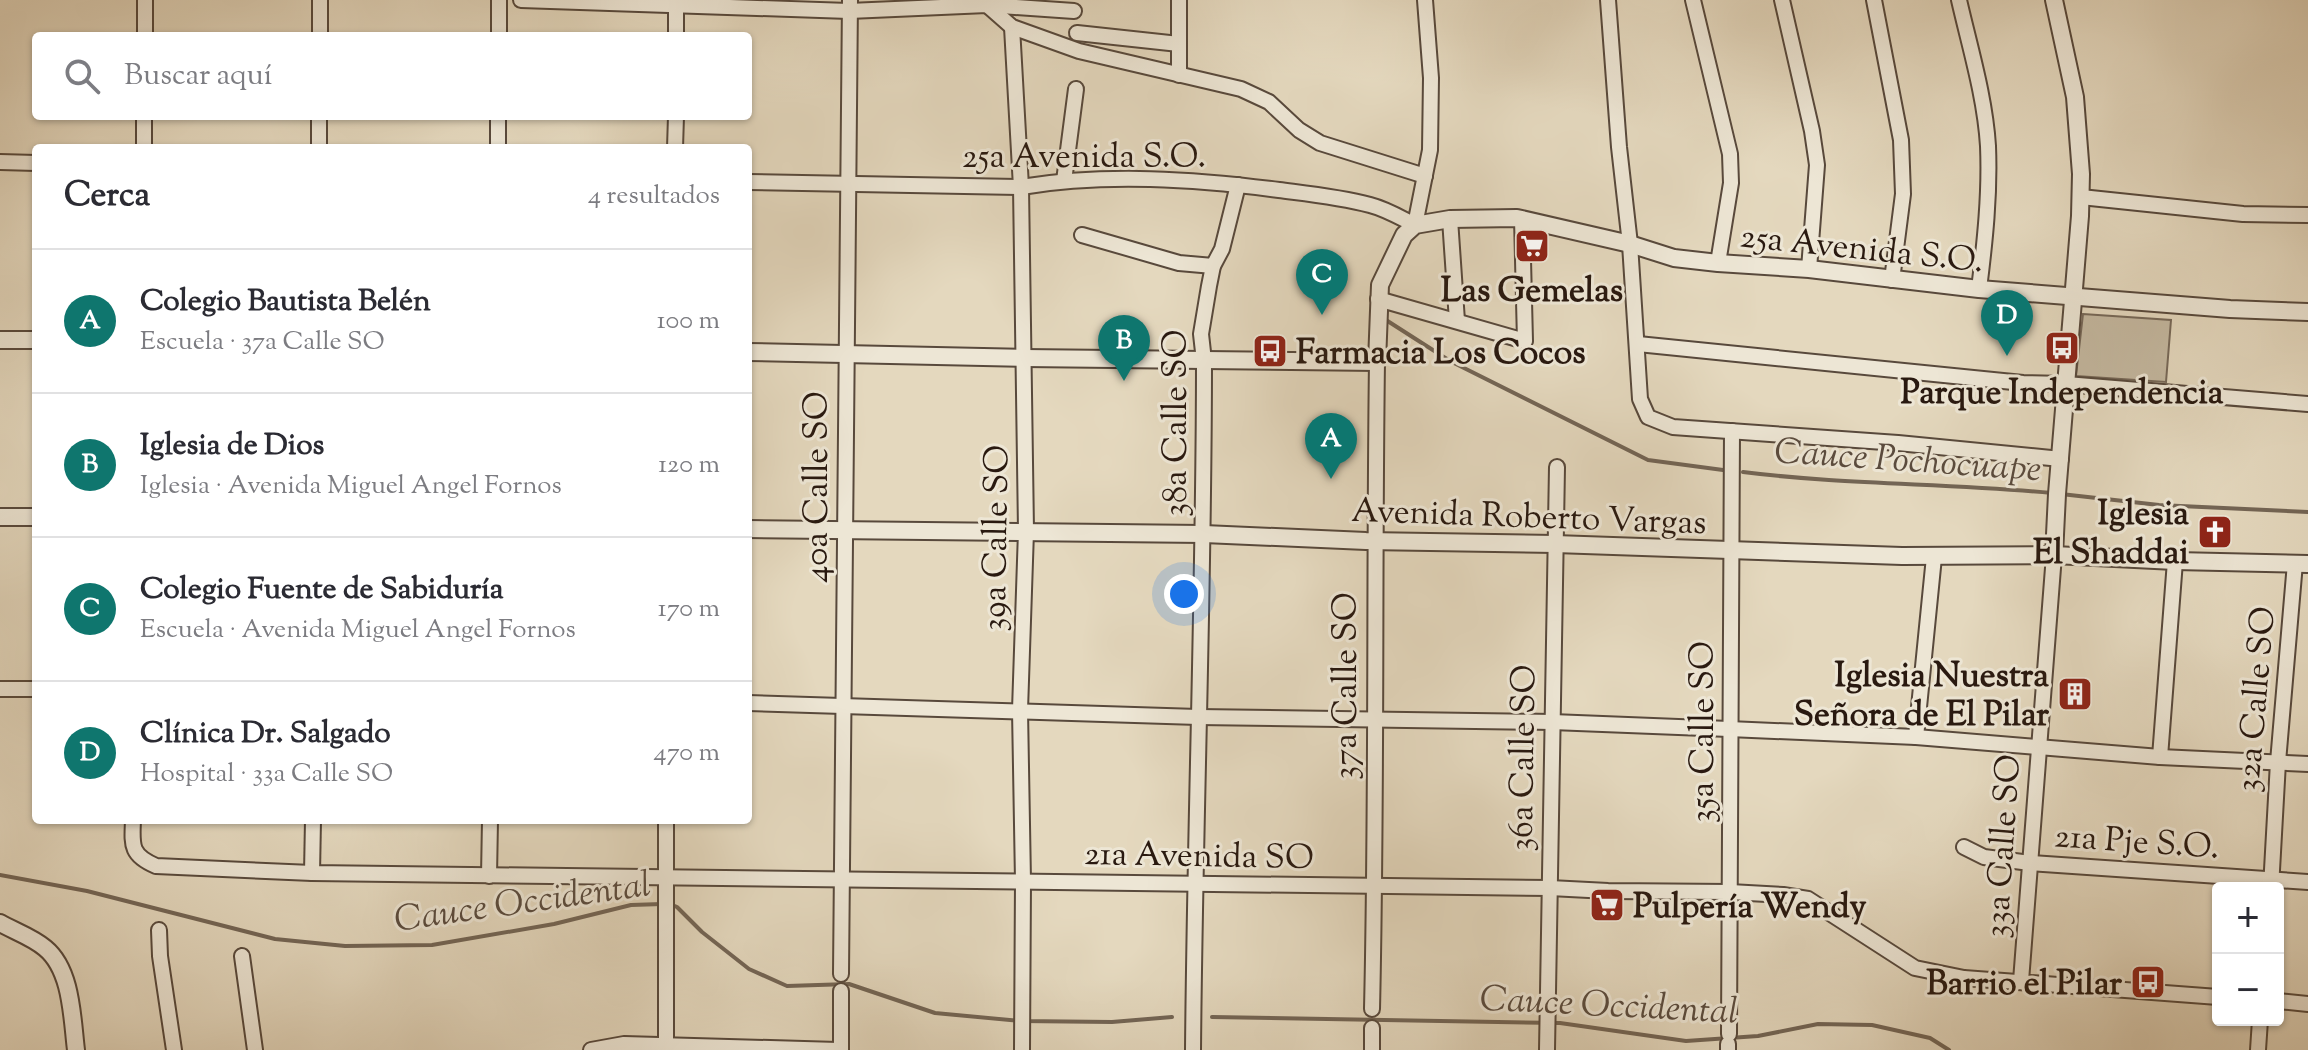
<!DOCTYPE html>
<html lang="es">
<meta charset="utf-8">
<style>
body{margin:0;font-family:"Sorts Mill Goudy",serif;background:#f7f7f7;color:#2b2b33}
.controls{position:absolute;right:24px;bottom:24px;display:grid;overflow:hidden;border-radius:8px;box-shadow:0 2px 6px #0004}
.controls button{width:72px;height:72px;display:grid;place-items:center;padding:0;border:0;border-bottom:2px solid #e1e1e2;background:#fff;color:#2b2b33;font:40px sans-serif}
.you{position:absolute;left:1184px;top:594px;width:28px;height:28px;margin:-20px;border:6px solid #fff;border-radius:50%;background:#1a73e8;box-shadow:0 0 0 12px #1a73e833}
.badge{display:grid;place-items:center;width:52px;height:52px;border-radius:50%;background:#0f766e;color:#fff;font-size:26px;font-weight:700}
.pin{position:absolute;translate:-50% -66px;filter:drop-shadow(0 2px 4px #0008)}
.pin::after{content:'';position:absolute;top:42px;width:28px;height:24px;background:inherit;clip-path:polygon(0 0,100% 0,50% 100%)}
.list{margin:0;padding:0;list-style:none}
h2{display:flex;justify-content:space-between;align-items:center;height:104px;margin:0;padding:0 32px;font-size:34px}
h2 small{font-size:26px;font-weight:400;color:#7c7c81}
.list li{display:grid;grid-template-columns:52px 1fr auto;gap:24px;align-items:center;box-sizing:border-box;height:144px;padding:0 32px;border-top:2px solid #e1e1e2}
.list b{display:block;font-size:30px;white-space:nowrap}
.list p{margin:0;font-size:26px;white-space:nowrap;color:#7c7c81}
.list em{font-size:26px;font-style:normal;color:#7c7c81}
.icon{flex:none;width:44px;height:44px;fill:none;stroke:currentColor;stroke-width:2;stroke-linecap:round;stroke-linejoin:round}
.map{position:relative;flex:none;width:2308px;height:1050px;overflow:hidden}
.search{position:absolute;background:#fff;box-shadow:0 2px 6px #0004;left:32px;top:32px;width:720px;height:88px;display:flex;align-items:center;gap:20px;box-sizing:border-box;padding:0 28px;border-radius:8px;color:#7c7c81;font-size:30px}
.panel{position:absolute;background:#fff;box-shadow:0 2px 6px #0004;left:32px;top:144px;width:720px;height:680px;border-radius:8px}
.map>svg:first-child{display:block}
</style>
<div class="map">
<svg width="2308" height="1050" viewBox="0 0 2308 1050">
<rect width="100%" height="100%" fill="#e4d8be"/>
<filter id="stains"><feTurbulence type="fractalNoise" baseFrequency=".0025" numOctaves="4"/><feColorMatrix values="0 0 0 0 .2 0 0 0 0 .09 0 0 0 0 .02 0 0 0 .5 -.17"/></filter>
<radialGradient id="worn" r=".72"><stop offset=".6" stop-color="#630" stop-opacity="0"/><stop offset="1" stop-color="#630" stop-opacity=".3"/></radialGradient>
<path fill="#c4b8a0" stroke="#766858" stroke-width="2" d="M 2083,314 L 2171,320 L 2166,382 L 2076,376 Z"/>
<g fill="none" stroke-linecap="round" stroke-linejoin="round">
<g stroke="#736555" stroke-width="4">
<path d="M 1386,320 L 1450,361 L 1648,460 L 1723,470"/>
<path d="M 1743,472 C 1846,485 1949,483 2052,493"/>
<path d="M 2061,494 L 2159,505 L 2308,512"/>
<path d="M 0,875 L 87,891 L 275,939 L 345,946 L 432,945 L 554,924 L 631,905 L 662,904"/>
<path d="M 670,904 L 677,907 L 702,932 L 749,969 L 787,986 L 849,984 L 935,1013 L 1020,1021 L 1112,1022 L 1172,1017"/>
<path d="M 1212,1017 L 1560,1023 L 1686,1041 L 1758,1036 L 1818,1024 L 1872,1025 L 1930,1038 L 1949,1050"/>
</g>
<g stroke="#58493c" stroke-width="18">
<g id="minor">
<path d="M 521,0 L 849,11 L 987,5 L 1074,11"/>
<path d="M 1179,0 L 1179,75"/>
<path d="M 1608,0 L 1619,147 L 1630,244 L 1640,399 L 1648,417 L 1673,427 L 1898,443 L 2061,459"/>
<path d="M 1693,0 L 1730,154 L 1731,183 L 1718,263"/>
<path d="M 1782,0 L 1812,131 L 1817,165 L 1809,269"/>
<path d="M 1874,0 L 1901,140 L 1903,194 L 1892,280"/>
<path d="M 1959,0 C 1970,48 1985,97 1988,146 C 1990,194 1985,241 1979,289"/>
<path d="M 987,5 L 1012,27 L 1079,51 L 1241,89 L 1269,102 L 1299,130 L 1320,143 L 1425,176"/>
<path d="M 1012,27 L 1021,187 L 1026,531 L 1020,710 L 1023,881 L 1022,1050"/>
<path d="M 1077,33 L 1179,44"/>
<path d="M 145,36 L 145,0"/>
<path d="M 320,36 L 320,0"/>
<path d="M 499,36 L 499,0"/>
<path d="M 676,36 L 676,0"/>
<path d="M 144,148 L 144,116"/>
<path d="M 319,148 L 319,116"/>
<path d="M 498,148 L 498,116"/>
<path d="M 675,148 L 676,116"/>
<path d="M 0,162 L 36,163"/>
<path d="M 1064,181 L 1076,89"/>
<path d="M 748,182 L 1021,187 C 1106,173 1195,179 1279,190 C 1310,194 1340,197 1370,205 C 1386,209 1401,218 1415,225 L 1430,150 L 1431,78 L 1425,0"/>
<path d="M 2081,197 L 2243,214 L 2308,215"/>
<path d="M 1450,219 L 1457,321"/>
<path d="M 1082,235 L 1179,263 L 1213,266"/>
<path d="M 1378,299 L 1525,341 L 1522,219"/>
<path d="M 1638,344 L 2023,383 L 2066,384 L 2308,404"/>
<path d="M 0,689 L 36,689"/>
<path d="M 748,703 L 1198,717 L 1552,722 L 1729,729 L 1916,737 L 2160,757 L 2308,764"/>
<path d="M 1916,737 L 1934,557"/>
<path d="M 2160,757 L 2175,561"/>
<path d="M 133,820 C 132,845 130,855 156,866 L 312,873 L 1550,888 L 1608,891 L 1730,892 L 1783,895 L 1808,899 L 1915,968 L 1964,978 L 2218,997"/>
<path d="M 666,820 L 666,1050"/>
<path d="M 1964,847 L 1984,857 L 2030,863 L 2308,882"/>
<path d="M 312,873 L 313,820"/>
<path d="M 489,876 L 490,820"/>
<path d="M 2271,888 L 2278,762 L 2295,563"/>
<path d="M 159,930 L 160,956 L 174,1050"/>
<path d="M 242,956 L 255,1050"/>
<path d="M 841,974 L 850,0"/>
<path d="M 2021,981 L 2054,555"/>
<path d="M 2278,1001 L 2308,1004"/>
<path d="M 1372,1009 C 1377,793 1374,578 1377,362"/>
<path d="M 1729,1034 L 1732,431"/>
<path d="M 591,1050 L 624,1044 L 838,1050"/>
<path d="M 841,1050 L 841,991"/>
<path d="M 1193,1050 C 1195,820 1204,591 1204,361 L 1201,334 L 1209,286 L 1213,266 L 1222,249 L 1238,185"/>
<path d="M 1372,1050 L 1372,1028"/>
<path d="M 1547,1050 L 1557,467"/>
<path d="M 1728,1050 L 1728,1044"/>
<path d="M 2258,1050 L 2260,1020"/>
</g>
</g>
<g stroke="#58493c" stroke-width="20">
<g id="tertiary">
<path d="M 2054,0 L 2075,97 L 2081,174 L 2080,216 L 2057,494 L 2054,555"/>
<path d="M 0,340 L 36,340"/>
<path d="M 748,352 L 1024,358 L 1377,362 L 1380,285 L 1404,235 L 1415,225 L 1450,219 L 1517,218 L 1630,244 L 1674,258 L 1718,263 L 1809,269 L 1979,289 L 2230,309 L 2308,312"/>
<path d="M 0,517 L 36,517"/>
<path d="M 748,529 L 1204,534 L 1366,541 L 1555,544 L 1902,556 L 2054,555 L 2175,561 L 2308,564"/>
<path d="M 0,923 C 14,931 32,937 45,948 C 72,970 72,1018 76,1050"/>
</g>
</g>
<use href="#minor" stroke="#ede6d5" stroke-width="14"/>
<use href="#tertiary" stroke="#ede6d5" stroke-width="16"/>
</g>
<defs>
<g id="supermarket-square" transform="scale(1.8)"><rect x="-9" y="-9" width="18" height="18" rx="4" fill="#8f2418" stroke="#ede6d5"/><path d="M-6-5.5h2.5l.6 2H6L4.5 2H-2.5L-4.4-4H-6ZM-1.5 3.2a1.3 1.3 0 1 0 .1 0ZM3 3.2a1.3 1.3 0 1 0 .1 0Z" fill="#fff"/></g>
<g id="bus-square" transform="scale(1.8)"><rect x="-9" y="-9" width="18" height="18" rx="4" fill="#8f2418" stroke="#ede6d5"/><path d="M-5-6H5V4H4V6H2V4H-2V6H-4V4H-5ZM-3.5-4V0h7V-4ZM-3.5 1.2v1.5H-2V1.2ZM2 1.2v1.5H3.5V1.2Z" fill="#fff"/></g>
<g id="church-square" transform="scale(1.8)"><rect x="-9" y="-9" width="18" height="18" rx="4" fill="#8f2418" stroke="#ede6d5"/><path d="M-1.2-6h2.4v3.5h3.3v2.4h-3.3V6h-2.4V-.1h-3.3v-2.4h3.3Z" fill="#fff"/></g>
<g id="building-square" transform="scale(1.8)"><rect x="-9" y="-9" width="18" height="18" rx="4" fill="#8f2418" stroke="#ede6d5"/><path d="M-4-6H4V6H1V3H-1V6H-4ZM-2.5-4.3h1.7v1.8h-1.7ZM.8-4.3h1.7v1.8H.8ZM-2.5-1h1.7V.8h-1.7ZM.8-1h1.7V.8H.8Z" fill="#fff"/></g>
</defs>
<g fill-rule="evenodd">
<use href="#supermarket-square" x="1532" y="246"/>
<use href="#bus-square" x="2062" y="348"/>
<use href="#bus-square" x="1270" y="351"/>
<use href="#church-square" x="2215" y="532"/>
<use href="#building-square" x="2075" y="694"/>
<use href="#supermarket-square" x="1607" y="905"/>
<use href="#bus-square" x="2148" y="982"/>
</g>
<g text-anchor="middle" stroke-width="6" stroke-linejoin="round" paint-order="stroke">
<g font-size="34" fill="#291910" stroke="#ede6d5">
<text x="1084" y="167">25a Avenida S.O.</text>
<text transform="translate(1862 247) rotate(6)" y="12">25a Avenida S.O.</text>
<text transform="translate(1174 423) rotate(-90)" y="12">38a Calle SO</text>
<text transform="translate(815 487) rotate(-90)" y="12">40a Calle SO</text>
<text transform="translate(1529 515) rotate(2)" y="12">Avenida Roberto Vargas</text>
<text transform="translate(994 538) rotate(-89)" y="12">39a Calle SO</text>
<text transform="translate(1344 686) rotate(-90)" y="12">37a Calle SO</text>
<text transform="translate(2254 699) rotate(-85)" y="12">32a Calle SO</text>
<text transform="translate(1701 732) rotate(-90)" y="12">35a Calle SO</text>
<text transform="translate(1521 758) rotate(-89)" y="12">36a Calle SO</text>
<text transform="translate(2137 840) rotate(4)" y="12">21a Pje S.O.</text>
<text transform="translate(2001 846) rotate(-86)" y="12">33a Calle SO</text>
<text transform="translate(1199 854) rotate(1)" y="12">21a Avenida SO</text>
</g>
<g font-size="34" font-weight="bold" fill="#291910" stroke="#ede6d5" text-anchor="end">
<text x="1532" y="301" text-anchor="middle">Las Gemelas</text>
<text x="1296" y="363" text-anchor="start">Farmacia Los Cocos</text>
<text x="2062" y="403" text-anchor="middle">Parque Independencia</text>
<text x="2189" y="524">Iglesia<tspan x="2189" dy="39">El Shaddai</tspan></text>
<text x="2049" y="686">Iglesia Nuestra<tspan x="2049" dy="39">Señora de El Pilar</tspan></text>
<text x="1633" y="917" text-anchor="start">Pulpería Wendy</text>
<text x="2122" y="994">Barrio el Pilar</text>
</g>
<g font-size="36" font-style="italic" fill="#5a4b3e" stroke="#ede6d5">
<text transform="translate(1908 458) rotate(4)" y="13">Cauce Pochocuape</text>
<text transform="translate(522 900) rotate(-8)" y="13">Cauce Occidental</text>
<text transform="translate(1609 1003) rotate(3)" y="13">Cauce Occidental</text>
</g>
</g>
<rect width="100%" height="100%" filter="url(#stains)"/>
<rect width="100%" height="100%" fill="url(#worn)"/>
</svg>
<div class="controls">
<button>+</button>
<button>−</button>
</div>
<div class="you"></div>
<div class="pin badge" style="left:1331px;top:479px">A</div>
<div class="pin badge" style="left:1124px;top:381px">B</div>
<div class="pin badge" style="left:1322px;top:315px">C</div>
<div class="pin badge" style="left:2007px;top:356px">D</div>
<div class="search"><svg class="icon" aria-label="search" viewBox="0 0 24 24"><circle cx="10" cy="10" r="6"/><path d="M15 15l6 6"/></svg>Buscar aquí</div>
<section class="panel">
<h2>Cerca<small>4 resultados</small></h2>
<ul class="list">
<li><span class="badge">A</span><div><b>Colegio Bautista Belén</b><p>Escuela · 37a Calle SO</p></div><em>100 m</em></li>
<li><span class="badge">B</span><div><b>Iglesia de Dios</b><p>Iglesia · Avenida Miguel Angel Fornos</p></div><em>120 m</em></li>
<li><span class="badge">C</span><div><b>Colegio Fuente de Sabiduría</b><p>Escuela · Avenida Miguel Angel Fornos</p></div><em>170 m</em></li>
<li><span class="badge">D</span><div><b>Clínica Dr. Salgado</b><p>Hospital · 33a Calle SO</p></div><em>470 m</em></li>
</ul>
</section>
</div>
